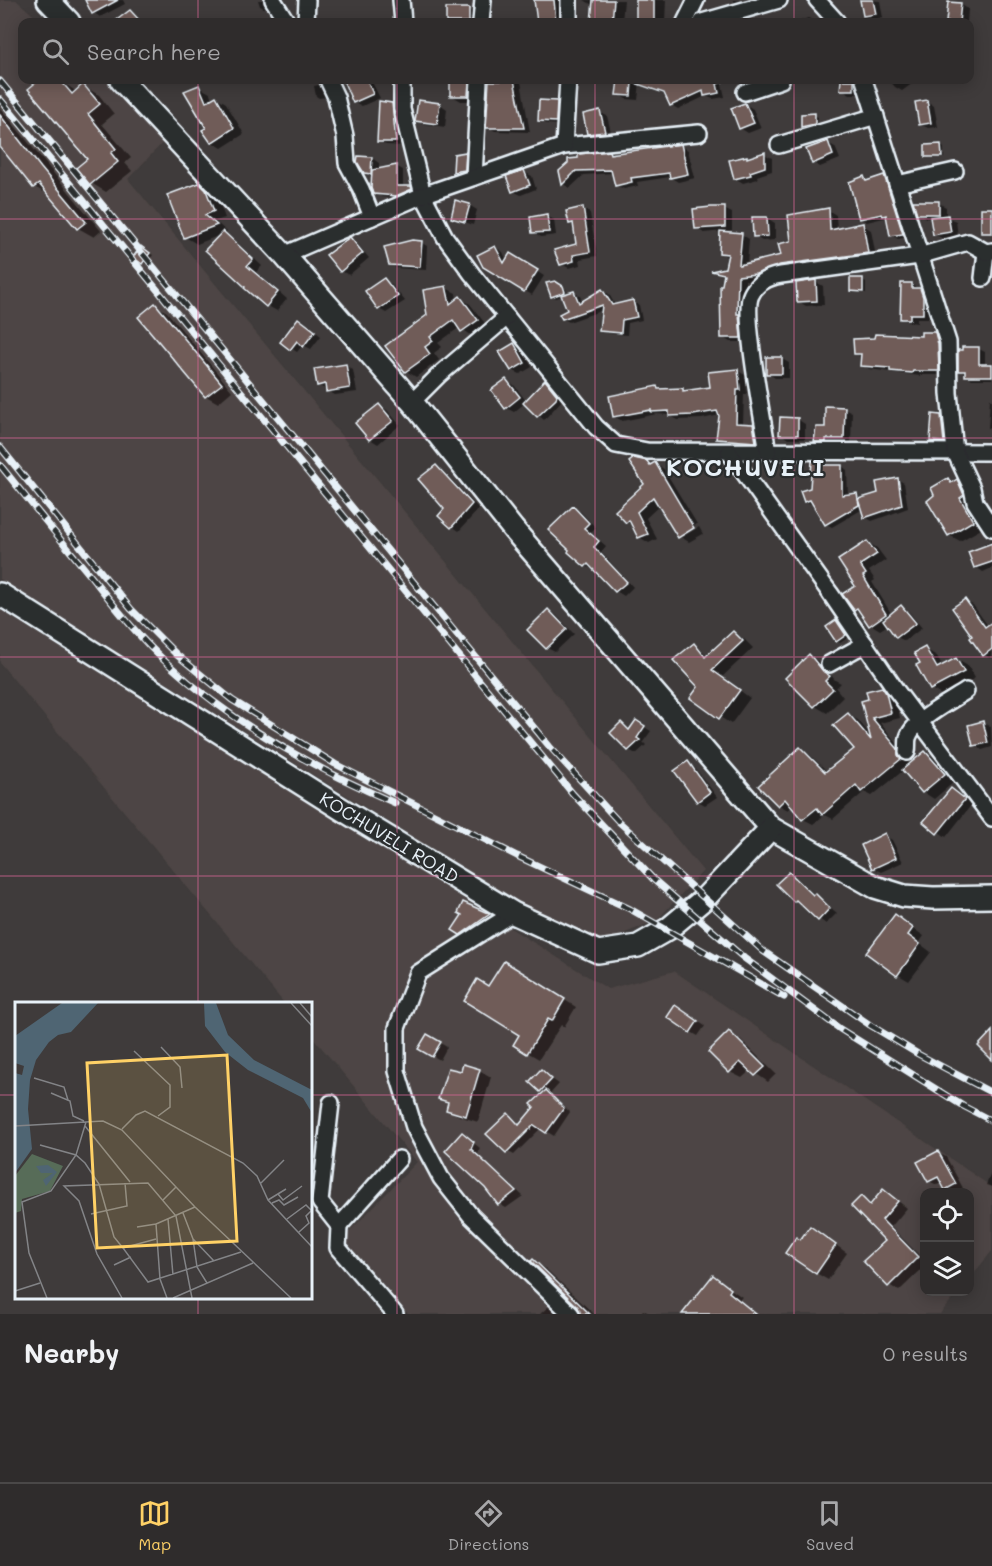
<!DOCTYPE html>
<style>
body{margin:0;font-family:Mali,sans-serif;background:#373434;color:#f1f3f6}
.controls{position:absolute;right:18px;bottom:18px;display:grid;overflow:hidden;border-radius:12px;box-shadow:0 3px 15px #0003}
.controls button{width:54px;height:54px;display:grid;place-items:center;padding:0;border:0;border-bottom:2px solid #4a4848;background:#2f2c2c;color:#f1f3f6;font:30px sans-serif}
.list{margin:0;padding:0;list-style:none}
h2{display:flex;justify-content:space-between;align-items:center;height:78px;margin:0;padding:0 24px;font-size:26px}
h2 small{font-size:20px;font-weight:400;color:#a7a7a9}
.icon{flex:none;width:33px;height:33px;fill:none;stroke:currentColor;stroke-width:2;stroke-linecap:round;stroke-linejoin:round}
.map{position:relative;flex:none;width:992px;height:1314px;overflow:hidden}
.search{position:absolute;background:#2f2c2c;box-shadow:0 3px 15px #0003;left:18px;right:18px;top:18px;height:66px;display:flex;align-items:center;gap:15px;box-sizing:border-box;padding:0 21px;border-radius:12px;color:#a7a7a9;font-size:22px}
.sheet{height:168px;background:#2f2c2c}
nav{display:flex;justify-content:space-around;align-items:center;box-sizing:border-box;height:84px;border-top:2px solid #4a4848;background:#2f2c2c;font-size:16px;color:#a7a7a9}
nav a{display:grid;justify-items:center;gap:3px}
nav .on{color:#ffd166}
.map>svg:first-child{display:block}
</style>
<div class="map">
<svg width="992" height="1314" viewBox="0 0 992 1314">
<rect width="100%" height="100%" fill="#3f3b3b"/>
<filter id="ink" filterUnits="userSpaceOnUse"><feTurbulence type="fractalNoise" baseFrequency=".0167" numOctaves="2"/><feDisplacementMap in="SourceGraphic" scale="12" xChannelSelector="R" yChannelSelector="G"/><feConvolveMatrix kernelMatrix="1 2 1 2 8 2 1 2 1" color-interpolation-filters="sRGB"/></filter>
<g filter="url(#ink)">
<g fill="#4d4544">
<path d="M 0,0 L 16,0 L 41,22 L 22,22 L 22,80 L 106,80 L 169,136 L 128,179 L 703,871 L 657,920 L 601,943 L 525,907 L 0,579 Z"/>
<path d="M 0,610 L 608,989 L 674,971 L 992,1187 L 992,1251 L 970,1278 L 970,1192 L 924,1192 L 924,1292 L 958,1292 L 940,1314 L 408,1314 L 343,1238 L 417,1162 L 311,1035 L 310,1004 L 284,1003 L 0,663 Z"/>
</g>
<g fill="#0007">
<path d="M 86,0 L 123,0 L 125,4 L 100,17 L 93,12 Z"/>
<path d="M 258,0 L 267,0 L 267,7 L 264,8 L 260,6 Z"/>
<path d="M 545,0 L 568,0 L 564,22 L 545,22 Z"/>
<path d="M 584,0 L 624,0 L 622,22 L 593,22 L 594,6 Z"/>
<path d="M 638,0 L 666,0 L 665,22 L 637,22 Z"/>
<path d="M 734,0 L 751,0 L 750,4 L 741,7 L 734,2 Z"/>
<path d="M 862,0 L 880,1 L 883,18 L 872,20 L 864,15 Z"/>
<path d="M 949,3 L 960,4 L 968,9 L 967,22 L 947,22 Z"/>
<path d="M 457,10 L 469,10 L 479,16 L 479,22 L 456,22 Z"/>
<path d="M 130,12 L 143,22 L 117,22 Z"/>
<path d="M 808,18 L 816,22 L 798,22 Z"/>
<path d="M 41,80 L 50,80 L 55,82 L 59,80 L 77,92 L 83,86 L 99,95 L 114,114 L 102,124 L 131,158 L 125,163 L 132,171 L 106,192 L 91,183 L 89,159 L 30,89 Z"/>
<path d="M 345,80 L 371,80 L 380,98 L 362,106 L 354,102 Z"/>
<path d="M 451,80 L 478,80 L 478,101 L 461,101 L 451,95 Z"/>
<path d="M 501,80 L 517,80 L 521,82 L 530,132 L 495,131 L 488,127 Z"/>
<path d="M 592,80 L 612,80 L 612,82 Z"/>
<path d="M 619,80 L 635,80 L 640,82 L 638,100 L 626,99 L 618,94 Z"/>
<path d="M 647,80 L 654,80 L 676,87 L 673,80 L 721,80 L 725,97 L 713,99 L 706,96 L 678,109 L 671,105 L 666,94 L 645,85 Z"/>
<path d="M 842,80 L 862,80 L 862,94 L 850,94 L 842,89 Z"/>
<path d="M 889,80 L 910,80 L 913,83 L 902,91 L 895,87 Z"/>
<path d="M 319,85 L 322,87 L 327,97 L 319,98 L 316,96 L 314,86 Z"/>
<path d="M 199,87 L 210,93 L 212,100 L 216,97 L 226,103 L 244,134 L 222,148 L 212,142 Z"/>
<path d="M 420,101 L 440,104 L 447,109 L 445,127 L 424,124 L 417,120 Z"/>
<path d="M 927,101 L 934,106 L 938,127 L 928,128 L 920,124 Z"/>
<path d="M 557,102 L 564,106 L 563,125 L 547,124 L 539,120 Z"/>
<path d="M 392,104 L 399,109 L 403,146 L 386,145 L 379,141 Z"/>
<path d="M 745,104 L 753,109 L 761,128 L 748,133 L 740,128 Z"/>
<path d="M 0,108 L 101,231 L 94,237 L 78,228 L 50,195 L 34,187 L 0,145 Z"/>
<path d="M 599,112 L 607,116 L 612,136 L 596,137 L 589,133 Z"/>
<path d="M 814,115 L 818,117 L 818,125 L 806,128 L 803,126 Z"/>
<path d="M 828,143 L 835,147 L 840,159 L 820,167 L 813,163 Z"/>
<path d="M 681,146 L 688,150 L 695,178 L 678,182 L 670,177 L 637,182 L 638,186 L 624,189 L 616,185 L 613,173 L 584,175 L 570,188 L 563,184 L 561,172 L 609,153 L 613,155 Z"/>
<path d="M 941,146 L 944,148 L 944,158 L 930,158 L 927,156 Z"/>
<path d="M 465,153 L 473,157 L 472,174 L 462,176 L 455,172 Z"/>
<path d="M 764,154 L 772,158 L 772,171 L 757,176 L 758,179 L 743,183 L 735,178 Z"/>
<path d="M 372,158 L 379,163 L 379,170 L 396,166 L 403,170 L 403,187 L 410,188 L 417,192 L 404,199 L 382,197 L 375,193 L 373,177 L 365,172 Z"/>
<path d="M 524,172 L 532,176 L 536,189 L 521,195 L 513,191 Z"/>
<path d="M 884,177 L 891,181 L 909,237 L 898,239 L 891,235 L 888,217 L 867,222 L 860,218 L 864,178 L 870,181 Z"/>
<path d="M 199,184 L 211,191 L 218,199 L 225,218 L 215,221 L 227,232 L 224,233 L 233,239 L 262,266 L 256,272 L 287,299 L 277,311 L 266,305 L 223,234 L 197,244 L 185,237 Z"/>
<path d="M 938,203 L 946,207 L 946,217 L 956,221 L 958,236 L 942,238 L 934,234 L 932,218 L 926,218 L 918,213 Z"/>
<path d="M 469,205 L 477,210 L 473,225 L 452,217 Z"/>
<path d="M 583,209 L 590,213 L 597,256 L 580,259 L 581,265 L 569,268 L 561,264 L 578,245 L 575,226 L 570,223 Z"/>
<path d="M 724,209 L 732,213 L 732,230 L 704,233 L 696,228 Z"/>
<path d="M 828,210 L 836,215 L 837,230 L 863,225 L 871,230 L 876,257 L 752,281 L 745,280 L 745,319 L 748,342 L 730,342 L 722,337 L 725,276 L 715,272 L 727,269 L 729,258 L 720,253 L 741,234 L 749,239 L 747,264 L 782,256 L 793,242 Z"/>
<path d="M 547,216 L 554,220 L 556,235 L 541,237 L 533,232 Z"/>
<path d="M 767,218 L 775,223 L 775,240 L 762,241 L 754,236 Z"/>
<path d="M 350,239 L 357,244 L 369,258 L 349,275 L 341,271 Z"/>
<path d="M 422,243 L 427,246 L 426,270 L 396,268 L 390,264 Z"/>
<path d="M 495,247 L 503,252 L 507,261 L 511,255 L 544,276 L 532,295 L 484,266 Z"/>
<path d="M 141,248 L 153,255 L 146,264 L 135,257 Z"/>
<path d="M 384,280 L 391,284 L 405,301 L 386,313 L 379,309 Z"/>
<path d="M 863,280 L 866,282 L 866,293 L 851,291 Z"/>
<path d="M 554,282 L 566,289 L 568,295 L 574,292 L 580,296 L 583,302 L 602,291 L 609,294 L 615,305 L 633,302 L 639,305 L 642,320 L 628,323 L 627,335 L 607,333 L 600,330 L 603,310 L 569,322 L 563,318 L 569,310 L 563,296 L 556,298 L 552,296 Z"/>
<path d="M 816,282 L 823,286 L 824,305 L 806,306 L 798,301 Z"/>
<path d="M 911,284 L 928,294 L 930,302 L 930,318 L 917,318 L 917,323 L 909,322 L 902,318 Z"/>
<path d="M 446,288 L 456,293 L 457,300 L 460,298 L 470,304 L 487,326 L 472,336 L 460,327 L 438,343 L 442,347 L 434,353 L 439,360 L 416,377 L 406,371 L 429,316 Z"/>
<path d="M 155,305 L 167,312 L 232,391 L 218,403 L 206,396 Z"/>
<path d="M 305,323 L 321,336 L 311,349 L 303,345 L 297,352 L 291,348 Z"/>
<path d="M 934,334 L 942,338 L 946,375 L 920,375 L 920,376 L 869,369 L 861,365 L 862,357 L 855,353 Z"/>
<path d="M 514,345 L 521,349 L 532,367 L 520,374 L 512,370 Z"/>
<path d="M 979,349 L 985,352 L 985,365 L 992,365 L 992,379 L 972,379 L 960,370 Z"/>
<path d="M 782,359 L 789,363 L 789,378 L 775,378 L 768,373 Z"/>
<path d="M 345,365 L 353,370 L 357,392 L 335,395 L 318,385 Z"/>
<path d="M 738,371 L 745,375 L 747,394 L 744,394 L 743,425 L 753,425 L 761,430 L 763,445 L 725,442 L 718,438 L 720,415 L 702,419 L 678,420 L 669,415 L 657,414 L 622,421 L 614,416 L 657,387 L 663,391 L 682,390 L 686,392 L 711,389 Z"/>
<path d="M 506,380 L 514,385 L 527,402 L 546,382 L 552,385 L 563,399 L 544,420 L 525,403 L 514,412 L 506,408 Z"/>
<path d="M 990,399 L 992,400 L 992,431 L 988,428 Z"/>
<path d="M 379,406 L 387,410 L 400,425 L 378,444 L 370,439 L 357,423 Z"/>
<path d="M 844,408 L 852,412 L 851,443 L 834,442 L 833,445 L 823,445 L 816,441 Z"/>
<path d="M 941,416 L 949,420 L 951,445 L 939,445 L 931,440 Z"/>
<path d="M 797,419 L 805,424 L 805,439 L 788,439 L 781,434 Z"/>
<path d="M 646,462 L 652,465 L 655,464 L 664,469 L 697,524 L 682,534 L 682,537 L 699,527 L 703,534 L 689,542 L 679,536 L 660,505 L 646,518 L 657,539 L 649,543 L 639,537 L 633,525 L 627,522 L 646,484 Z"/>
<path d="M 824,463 L 830,466 L 842,466 L 847,470 L 848,496 L 856,495 L 862,498 L 880,494 L 897,479 L 904,483 L 908,508 L 872,521 L 865,517 L 863,509 L 832,527 L 826,524 L 814,503 L 811,504 L 805,501 Z"/>
<path d="M 436,466 L 443,471 L 479,509 L 459,531 L 452,526 Z"/>
<path d="M 948,480 L 953,483 L 957,480 L 968,486 L 983,528 L 960,541 L 949,535 L 936,496 Z"/>
<path d="M 573,508 L 581,512 L 596,528 L 591,533 L 606,546 L 601,552 L 633,587 L 624,596 L 616,591 L 595,569 L 594,570 L 586,566 L 570,551 Z"/>
<path d="M 992,540 L 992,568 L 983,572 L 976,567 L 985,547 L 984,544 Z"/>
<path d="M 867,542 L 877,548 L 886,560 L 869,571 L 875,580 L 872,582 L 892,615 L 901,607 L 909,612 L 922,628 L 905,641 L 897,637 L 888,625 L 880,630 L 870,624 L 863,614 L 855,609 L 857,586 L 840,561 Z"/>
<path d="M 965,601 L 973,605 L 988,626 L 992,626 L 991,659 L 984,654 L 974,637 Z"/>
<path d="M 548,611 L 556,615 L 574,634 L 555,652 L 547,648 L 529,630 Z"/>
<path d="M 836,622 L 849,637 L 840,643 L 837,641 Z"/>
<path d="M 733,633 L 744,639 L 753,648 L 722,677 L 750,698 L 731,724 L 720,717 L 694,645 L 709,656 Z"/>
<path d="M 925,649 L 937,656 L 943,667 L 956,659 L 968,666 L 975,678 L 943,696 L 931,689 L 922,663 Z"/>
<path d="M 810,656 L 821,663 L 835,680 L 841,683 L 836,688 L 843,697 L 827,713 L 815,706 Z"/>
<path d="M 882,689 L 892,694 L 896,700 L 900,718 L 880,723 L 907,755 L 909,765 L 925,752 L 937,759 L 955,781 L 934,799 L 923,792 L 904,770 L 872,796 L 864,792 L 833,819 L 825,815 L 813,824 L 803,819 L 793,806 L 788,810 L 779,805 L 800,749 L 810,755 L 828,772 L 856,749 L 848,715 L 858,720 L 872,737 L 870,700 Z"/>
<path d="M 636,722 L 651,731 L 643,742 L 646,745 L 636,754 L 629,750 L 612,733 L 622,723 L 631,730 Z"/>
<path d="M 983,723 L 991,727 L 992,747 L 982,750 L 975,745 Z"/>
<path d="M 688,763 L 695,768 L 717,797 L 705,805 L 698,801 Z"/>
<path d="M 952,790 L 972,804 L 946,837 L 925,822 Z"/>
<path d="M 884,835 L 892,840 L 903,862 L 881,872 L 873,868 Z"/>
<path d="M 789,873 L 837,913 L 826,924 L 795,901 L 778,884 Z"/>
<path d="M 463,904 L 490,916 L 496,919 L 468,938 L 454,930 L 464,915 Z"/>
<path d="M 895,916 L 924,936 L 919,943 L 931,952 L 909,981 L 897,974 Z"/>
<path d="M 516,970 L 576,1007 L 564,1027 L 561,1025 L 539,1059 L 515,1045 L 522,1035 L 489,988 Z"/>
<path d="M 683,1011 L 705,1026 L 698,1036 L 691,1032 Z"/>
<path d="M 729,1033 L 741,1040 L 776,1074 L 768,1082 L 751,1070 L 742,1078 L 730,1072 Z"/>
<path d="M 428,1036 L 447,1047 L 440,1060 L 420,1049 Z"/>
<path d="M 479,1070 L 491,1077 L 478,1122 L 459,1116 L 447,1109 L 449,1104 L 440,1099 L 462,1073 Z"/>
<path d="M 541,1071 L 559,1084 L 550,1094 L 570,1112 L 554,1136 L 541,1128 L 514,1155 L 507,1151 L 508,1115 L 521,1125 L 545,1093 L 531,1082 Z"/>
<path d="M 462,1134 L 480,1148 L 478,1155 L 523,1196 L 506,1208 L 499,1204 Z"/>
<path d="M 938,1153 L 946,1157 L 963,1188 L 955,1192 L 946,1189 L 943,1182 L 937,1185 L 929,1181 Z"/>
<path d="M 992,1171 L 992,1187 L 986,1185 Z"/>
<path d="M 884,1190 L 907,1208 L 891,1227 L 924,1260 L 924,1267 L 899,1291 L 889,1285 L 887,1241 L 862,1198 L 872,1204 Z"/>
<path d="M 822,1235 L 847,1253 L 828,1280 L 816,1273 L 801,1241 Z"/>
<path d="M 534,1261 L 545,1268 L 594,1314 L 581,1314 L 580,1307 Z"/>
<path d="M 713,1277 L 742,1297 L 739,1300 L 757,1314 L 684,1314 Z"/>
<path d="M 548,1307 L 556,1312 L 558,1314 L 540,1314 Z"/>
<path d="M 643,1310 L 651,1314 L 640,1314 Z"/>
</g>
<g fill="#6f5c59" stroke="#e8f1f8" stroke-width="1.5">
<path d="M 85,0 L 118,0 L 92,14 Z"/>
<path d="M 534,0 L 554,0 L 556,22 L 537,22 Z"/>
<path d="M 593,0 L 614,0 L 612,22 L 591,22 Z"/>
<rect x="636" y="0" width="18" height="22"/>
<path d="M 860,0 L 873,0 L 876,14 L 863,16 Z"/>
<path d="M 948,2 L 961,3 L 959,22 L 946,22 Z"/>
<rect x="446" y="8" width="23" height="14"/>
<path d="M 130,10 L 141,22 L 114,22 Z"/>
<path d="M 39,80 L 60,80 L 72,94 L 83,84 L 100,104 L 88,114 L 116,149 L 111,153 L 118,162 L 90,185 L 76,168 L 87,159 L 28,89 Z"/>
<path d="M 343,80 L 367,80 L 373,94 L 353,103 Z"/>
<path d="M 499,80 L 514,80 L 524,128 L 486,128 L 489,81 L 500,81 Z"/>
<path d="M 618,80 L 727,80 L 717,84 L 719,93 L 704,96 L 703,91 L 670,106 L 664,93 L 632,82 L 631,96 L 616,95 Z"/>
<path d="M 841,80 L 854,80 L 854,90 L 840,90 Z"/>
<path d="M 450,81 L 469,81 L 468,96 L 450,96 Z"/>
<path d="M 199,85 L 206,102 L 216,96 L 234,128 L 211,143 L 202,130 L 206,128 L 184,91 Z"/>
<path d="M 418,100 L 440,103 L 437,124 L 415,121 Z"/>
<path d="M 539,100 L 557,101 L 556,122 L 538,121 Z"/>
<path d="M 927,100 L 931,123 L 919,125 L 915,102 Z"/>
<path d="M 379,101 L 392,103 L 396,142 L 377,142 Z"/>
<path d="M 745,103 L 754,123 L 739,129 L 731,108 Z"/>
<path d="M 600,110 L 605,132 L 587,134 L 583,114 Z"/>
<path d="M 815,113 L 815,124 L 801,127 L 801,114 Z"/>
<path d="M 0,115 L 41,168 L 86,222 L 77,229 L 39,184 L 33,188 L 0,147 Z"/>
<path d="M 828,141 L 833,155 L 812,164 L 806,149 Z"/>
<path d="M 681,144 L 688,174 L 670,178 L 669,173 L 631,178 L 632,182 L 615,186 L 611,170 L 576,171 L 562,185 L 559,171 L 568,163 L 568,159 L 578,158 L 578,154 L 609,151 L 610,154 Z"/>
<path d="M 941,144 L 942,157 L 925,157 L 925,145 Z"/>
<path d="M 466,152 L 465,170 L 453,172 L 454,154 Z"/>
<path d="M 765,152 L 765,167 L 750,172 L 751,175 L 734,179 L 729,160 L 747,156 L 747,158 Z"/>
<path d="M 358,156 L 372,157 L 371,174 L 364,173 L 357,162 Z"/>
<path d="M 397,165 L 397,186 L 411,186 L 412,189 L 396,196 L 373,194 L 371,188 L 372,170 Z"/>
<path d="M 524,170 L 530,185 L 512,192 L 506,176 Z"/>
<path d="M 884,175 L 888,187 L 903,234 L 890,236 L 886,215 L 883,216 L 882,214 L 859,219 L 849,182 L 864,176 L 866,181 Z"/>
<path d="M 199,183 L 206,190 L 214,211 L 205,215 L 217,225 L 184,238 L 167,195 Z"/>
<path d="M 455,200 L 470,204 L 465,222 L 451,218 Z"/>
<path d="M 913,201 L 939,201 L 939,214 L 917,214 Z"/>
<path d="M 583,207 L 590,252 L 573,255 L 574,261 L 560,265 L 554,250 L 576,244 L 573,223 L 569,224 L 566,211 Z"/>
<path d="M 711,207 L 725,207 L 725,227 L 695,229 L 693,209 Z"/>
<path d="M 829,208 L 830,230 L 863,223 L 868,253 L 780,265 L 756,274 L 738,276 L 737,314 L 739,314 L 741,338 L 721,338 L 720,285 L 722,285 L 724,274 L 711,271 L 725,268 L 728,254 L 719,253 L 720,231 L 742,233 L 739,265 L 781,255 L 778,244 L 791,241 L 788,215 Z"/>
<rect x="981" y="208" width="11" height="25"/>
<path d="M 547,214 L 549,232 L 532,233 L 530,217 Z"/>
<path d="M 948,215 L 951,232 L 933,235 L 930,217 Z"/>
<path d="M 752,217 L 767,217 L 768,236 L 753,237 Z"/>
<path d="M 223,231 L 253,259 L 247,266 L 278,292 L 266,307 L 244,288 L 245,287 L 205,250 Z"/>
<path d="M 350,237 L 363,253 L 340,272 L 326,255 Z"/>
<path d="M 412,240 L 422,241 L 420,267 L 389,265 L 384,247 Z"/>
<path d="M 141,246 L 150,253 L 142,264 L 133,257 Z"/>
<path d="M 495,246 L 504,263 L 510,253 L 538,270 L 524,292 L 483,267 L 477,255 Z"/>
<path d="M 384,278 L 398,296 L 378,310 L 365,291 Z"/>
<path d="M 850,278 L 863,278 L 863,292 L 850,291 Z"/>
<path d="M 816,280 L 817,301 L 797,302 L 796,283 Z"/>
<path d="M 555,281 L 563,286 L 565,292 L 551,297 L 546,283 Z"/>
<path d="M 901,283 L 912,283 L 912,288 L 920,288 L 923,297 L 923,314 L 910,314 L 910,319 L 900,319 Z"/>
<path d="M 446,286 L 450,304 L 460,296 L 478,320 L 461,332 L 453,320 L 430,337 L 433,341 L 425,347 L 430,354 L 405,372 L 385,346 L 427,315 L 423,290 Z"/>
<path d="M 602,289 L 612,305 L 633,300 L 637,317 L 622,320 L 621,333 L 599,331 L 602,305 L 562,319 L 559,314 L 567,310 L 561,295 L 574,291 L 579,303 Z"/>
<path d="M 155,303 L 222,384 L 205,397 L 138,317 Z"/>
<path d="M 298,318 L 315,331 L 303,347 L 297,341 L 290,350 L 280,342 Z"/>
<path d="M 921,332 L 935,332 L 938,344 L 939,371 L 913,371 L 912,373 L 890,371 L 890,368 L 860,366 L 861,354 L 854,354 L 853,339 L 874,338 L 875,334 L 921,336 Z"/>
<path d="M 514,343 L 525,363 L 511,371 L 499,352 Z"/>
<path d="M 962,347 L 979,347 L 979,364 L 992,364 L 992,376 L 965,376 L 965,371 L 958,371 L 958,350 L 962,350 Z"/>
<rect x="766" y="357" width="16" height="17"/>
<path d="M 346,364 L 350,388 L 326,392 L 325,384 L 317,386 L 314,369 Z"/>
<path d="M 738,369 L 740,390 L 737,390 L 736,423 L 753,424 L 756,442 L 716,439 L 719,416 L 717,411 L 693,415 L 669,416 L 669,411 L 651,412 L 651,410 L 613,417 L 609,396 L 657,386 L 658,389 L 683,388 L 683,391 L 710,387 L 708,372 Z"/>
<path d="M 506,379 L 520,397 L 505,409 L 491,390 Z"/>
<path d="M 545,380 L 557,395 L 556,399 L 537,417 L 523,403 Z"/>
<path d="M 379,404 L 393,421 L 369,440 L 355,423 Z"/>
<path d="M 825,406 L 845,407 L 844,439 L 826,439 L 826,442 L 814,442 L 816,427 L 825,427 Z"/>
<path d="M 932,414 L 941,415 L 944,442 L 930,441 Z"/>
<path d="M 780,417 L 798,418 L 798,435 L 779,435 Z"/>
<path d="M 634,458 L 647,461 L 650,465 L 655,462 L 694,528 L 678,538 L 653,497 L 637,512 L 648,534 L 638,538 L 629,520 L 626,523 L 615,511 L 644,484 L 629,462 Z"/>
<path d="M 812,461 L 824,461 L 824,465 L 842,465 L 842,495 L 857,493 L 859,505 L 825,525 L 810,500 L 804,502 L 800,491 L 810,488 Z"/>
<path d="M 436,465 L 472,504 L 451,528 L 438,516 L 444,509 L 418,479 Z"/>
<path d="M 898,478 L 902,505 L 864,518 L 858,499 L 878,493 L 876,482 Z"/>
<path d="M 948,478 L 951,483 L 957,479 L 964,495 L 960,498 L 973,521 L 948,536 L 927,501 L 934,495 L 931,488 Z"/>
<path d="M 573,506 L 589,523 L 584,528 L 599,541 L 594,547 L 627,582 L 615,592 L 588,564 L 585,567 L 568,552 L 569,550 L 548,530 Z"/>
<path d="M 867,541 L 877,554 L 860,565 L 866,574 L 863,576 L 886,614 L 869,626 L 857,608 L 854,610 L 842,594 L 855,586 L 838,560 Z"/>
<path d="M 992,543 L 992,562 L 974,568 L 968,552 Z"/>
<path d="M 965,599 L 985,627 L 992,622 L 992,649 L 983,656 L 970,638 L 972,636 L 952,608 Z"/>
<path d="M 901,605 L 916,623 L 896,638 L 883,620 Z"/>
<path d="M 548,609 L 567,629 L 546,649 L 527,630 Z"/>
<path d="M 836,620 L 846,635 L 836,642 L 826,627 Z"/>
<path d="M 733,631 L 743,641 L 712,670 L 740,690 L 719,719 L 690,698 L 698,687 L 673,660 L 694,643 L 705,657 Z"/>
<path d="M 925,647 L 937,668 L 956,658 L 964,672 L 930,690 L 916,665 L 920,663 L 914,653 Z"/>
<path d="M 809,654 L 824,672 L 830,676 L 825,681 L 833,689 L 814,707 L 785,678 Z"/>
<path d="M 882,687 L 886,693 L 891,713 L 872,718 L 898,749 L 898,755 L 901,759 L 861,792 L 856,785 L 822,815 L 817,808 L 802,820 L 785,799 L 778,806 L 758,786 L 800,747 L 825,772 L 854,749 L 833,725 L 848,713 L 871,740 L 861,701 L 868,699 L 866,691 Z"/>
<path d="M 636,720 L 645,726 L 637,738 L 640,740 L 628,751 L 610,733 L 621,722 L 629,730 Z"/>
<path d="M 983,721 L 988,743 L 973,746 L 968,725 Z"/>
<path d="M 925,751 L 945,774 L 922,793 L 902,770 Z"/>
<path d="M 688,761 L 710,792 L 697,802 L 674,771 Z"/>
<path d="M 951,788 L 965,799 L 937,834 L 923,822 Z"/>
<path d="M 885,833 L 896,858 L 872,869 L 861,845 Z"/>
<path d="M 789,872 L 813,895 L 815,893 L 830,908 L 818,921 L 796,900 L 794,902 L 776,884 Z"/>
<path d="M 463,902 L 490,914 L 460,935 L 452,930 L 462,915 L 458,913 Z"/>
<path d="M 895,914 L 913,928 L 908,935 L 920,944 L 897,976 L 866,953 Z"/>
<path d="M 504,961 L 565,999 L 552,1021 L 548,1019 L 527,1054 L 513,1045 L 519,1035 L 464,1001 L 477,979 L 488,986 Z"/>
<path d="M 675,1005 L 698,1021 L 690,1033 L 667,1017 Z"/>
<path d="M 729,1031 L 765,1067 L 755,1076 L 740,1062 L 729,1073 L 708,1052 Z"/>
<path d="M 992,1031 L 992,1060 L 978,1046 Z"/>
<path d="M 427,1034 L 441,1042 L 432,1057 L 418,1049 Z"/>
<path d="M 463,1064 L 480,1069 L 466,1116 L 446,1110 L 448,1102 L 438,1099 L 448,1068 L 461,1071 Z"/>
<path d="M 541,1069 L 552,1079 L 540,1092 L 529,1082 Z"/>
<path d="M 546,1090 L 564,1108 L 546,1133 L 534,1125 L 506,1153 L 486,1134 L 508,1113 L 519,1125 L 534,1107 L 531,1104 Z"/>
<path d="M 462,1132 L 474,1142 L 471,1149 L 516,1191 L 498,1205 L 485,1188 L 445,1151 Z"/>
<path d="M 938,1151 L 956,1184 L 945,1190 L 938,1177 L 928,1182 L 917,1162 Z"/>
<path d="M 883,1189 L 898,1201 L 882,1220 L 918,1257 L 888,1287 L 863,1261 L 885,1241 L 851,1206 L 861,1196 L 870,1205 Z"/>
<path d="M 810,1226 L 836,1245 L 816,1274 L 785,1253 L 796,1237 L 800,1240 Z"/>
<path d="M 533,1259 L 590,1314 L 580,1314 L 578,1307 L 531,1261 Z"/>
<path d="M 713,1275 L 731,1289 L 729,1292 L 756,1314 L 682,1314 Z"/>
</g>
<g fill="none" stroke-linecap="round" stroke-linejoin="round">
<g stroke="#e8f1f8" stroke-width="20">
<g id="street">
<path d="M 273,0 L 287,22"/>
<path d="M 401,0 L 403,22"/>
<path d="M 817,0 L 837,22"/>
<path d="M 306,22 L 307,0"/>
<path d="M 481,22 L 483,0"/>
<path d="M 569,22 L 569,0"/>
<path d="M 685,22 L 696,0"/>
<path d="M 702,22 L 779,0"/>
<path d="M 328,80 L 336,97 L 345,136 L 347,163 L 361,189 L 372,217"/>
<path d="M 402,80 L 402,109 L 423,195 L 445,237 L 472,274 L 596,427 L 616,445 L 647,451 L 992,452"/>
<path d="M 864,80 L 948,342 L 949,393 L 955,452 L 972,488 L 975,502 L 992,528"/>
<path d="M 745,92 L 781,80"/>
<path d="M 779,145 L 876,116"/>
<path d="M 564,146 L 699,133"/>
<path d="M 474,177 L 479,80"/>
<path d="M 897,184 L 955,171"/>
<path d="M 284,255 L 423,195 L 564,146 L 568,80"/>
<path d="M 983,278 L 986,252"/>
<path d="M 412,402 L 439,375 L 507,317"/>
<path d="M 729,452 L 830,593 L 896,690 L 992,818"/>
<path d="M 768,452 C 764,426 742,313 751,295 C 757,282 768,277 781,275 L 919,256 L 968,242 L 986,252 L 992,251"/>
<path d="M 829,664 L 865,644"/>
<path d="M 907,752 C 908,748 907,742 908,738 C 912,721 951,701 966,691"/>
<path d="M 513,913 L 418,973 L 397,1028 L 397,1071 L 414,1127 L 441,1178 L 471,1216 L 571,1314"/>
<path d="M 331,1103 L 320,1202 L 339,1226 L 338,1248 L 395,1314"/>
<path d="M 339,1226 L 399,1159"/>
</g>
</g>
<g stroke="#e8f1f8" stroke-width="26">
<g id="secondary">
<path d="M 48,0 L 69,22"/>
<path d="M 121,80 L 284,255 L 412,402 L 513,529 L 771,828 L 875,887 L 904,896 L 933,898 L 992,897"/>
<path d="M 0,594 L 343,810 L 513,913 L 598,952 L 638,946 L 668,929 L 704,899 L 771,828"/>
</g>
</g>
<use href="#street" stroke="#2a2d2e" stroke-width="15"/>
<use href="#secondary" stroke="#2a2d2e" stroke-width="21"/>
<g stroke="#e8f1f8" stroke-width="7">
<g id="rail">
<path d="M 0,81 L 550,747 L 618,821 L 763,951 L 870,1025 L 918,1054 L 992,1093"/>
<path d="M 0,99 L 573,794 L 654,880 L 744,958 L 840,1029 L 963,1106 L 992,1121"/>
<path d="M 0,447 L 131,609 L 177,655 L 232,700 L 335,764 L 517,856 L 630,909 L 784,997"/>
<path d="M 0,465 C 30,502 59,538 89,574 C 114,605 138,637 167,663 C 233,724 313,768 395,803"/>
</g>
</g>
<use href="#rail" stroke="#2a2d2e" stroke-width="4.5" stroke-dasharray="14" stroke-linecap="butt"/>
</g>
</g>
<path fill="none" stroke="#cf6492" stroke-width="1.5" stroke-opacity="0.55" d="M 198,0 L 198,22M 397,0 L 397,22M 595,0 L 595,22M 794,0 L 794,22M 198,80 L 198,1004M 397,80 L 397,1314M 595,80 L 595,1314M 794,80 L 794,1314M 0,219 L 992,219M 0,438 L 992,438M 0,657 L 992,657M 0,876 L 992,876M 0,1095 L 16,1095M 310,1095 L 992,1095M 198,1298 L 198,1314"/>
<g text-anchor="middle" stroke-width="4.5" stroke-linejoin="round" paint-order="stroke">
<g font-size="18" fill="#e8f1f8" stroke="#2a2d2e">
<text transform="translate(389 838) rotate(31)" y="6">KOCHUVELI ROAD</text>
</g>
<g font-size="24" font-weight="bold" letter-spacing="1.5" fill="#e8f1f8" stroke="#2a2d2e">
<text x="746" y="476">KOCHUVELI</text>
</g>
</g>
<g transform="translate(15 1002)">
<rect width="297" height="297" fill="#3f3b3b"/>
<path d="M 17,152 L 48,164 L 35,189 L 7,197 L 6,209 L 0,211 L 0,174 Z" fill="#576c58"/>
<path d="M 47,1 L 83,1 L 56,30 L 43,33 L 34,40 L 21,58 L 15,78 L 13,107 L 17,147 L 0,171 L 0,71 L 7,73 L 9,64 L 0,61 L 0,34 ZM 189,1 L 201,1 L 213,33 L 239,58 L 297,88 L 297,111 L 288,96 L 233,68 L 210,50 L 190,24 ZM 33,163 L 42,170 L 31,184 L 28,178 L 38,171 L 26,171 L 21,164 Z" fill="#4f6573"/>
<path fill="none" stroke="#838487" stroke-width="1.5" d="M 276,1 L 297,24M 285,1 L 297,15M 146,45 L 165,65 L 167,86M 119,49 L 155,83 L 155,105 L 143,114M 19,76 L 49,85 L 53,98M 36,91 L 55,99 L 58,114 L 69,119M 0,124 L 88,119 L 107,128 L 180,205 L 276,296M 70,124 L 115,180M 107,127 L 121,113 L 130,109 L 228,161 L 242,174 L 253,198 L 297,245M 25,143 L 61,153 L 70,161 L 84,182 L 99,235 L 108,246M 246,181 L 269,158M 263,192 L 268,198 L 287,184M 148,198 L 161,185M 253,198 L 271,187M 257,201 L 264,198 L 269,203 L 283,195M 168,211 L 178,237M 76,212 L 112,204 L 110,181M 153,217 L 158,273M 272,217 L 291,203 L 296,208M 122,225 L 141,222M 284,230 L 294,221 L 291,214 L 297,208M 141,237 L 108,246 L 133,280 L 226,250M 99,263 L 116,255M 192,281 L 182,265 L 178,237 L 199,259M 0,289 L 25,281M 32,296 L 14,251 L 7,200 L 36,189 L 61,153 L 71,120M 107,296 L 82,252 L 64,199 L 49,184 L 133,181 L 161,214 L 177,296M 152,296 L 145,277 L 141,222 L 180,205M 158,296 L 238,261"/>
<path fill="#ffd166" fill-opacity="0.15" stroke="#ffd166" stroke-width="3" d="M 212,53 L 222,239 L 82,246 L 72,61 Z"/>
<rect width="297" height="297" fill="none" stroke="#e8f1f8" stroke-width="3"/>
</g>
</svg>
<div class="controls">
<button><svg class="icon" aria-label="locate" viewBox="0 0 24 24"><circle cx="12" cy="12" r="6"/><path d="M12 2v4M12 18v4M2 12h4M18 12h4"/></svg></button>
<button><svg class="icon" aria-label="layers" viewBox="0 0 24 24"><path d="M12 4l9 5-9 5-9-5zM3 14l9 5 9-5"/></svg></button>
</div>
<div class="search"><svg class="icon" aria-label="search" viewBox="0 0 24 24"><circle cx="10" cy="10" r="6"/><path d="M15 15l6 6"/></svg>Search here</div>
</div>
<section class="sheet">
<h2>Nearby<small>0 results</small></h2>
<ul class="list">
</ul>
</section>
<nav>
<a class="on"><svg class="icon" aria-label="map" viewBox="0 0 24 24"><path d="M3 6l6-2 6 2 6-2v14l-6 2-6-2-6 2zM9 4v14M15 6v14"/></svg>Map</a>
<a><svg class="icon" aria-label="directions" viewBox="0 0 24 24"><path d="M12 3l9 9-9 9-9-9zM9 14v-3h6M13 9l2 2-2 2"/></svg>Directions</a>
<a><svg class="icon" aria-label="saved" viewBox="0 0 24 24"><path d="M7 4h10v16l-5-4-5 4z"/></svg>Saved</a>
</nav>
